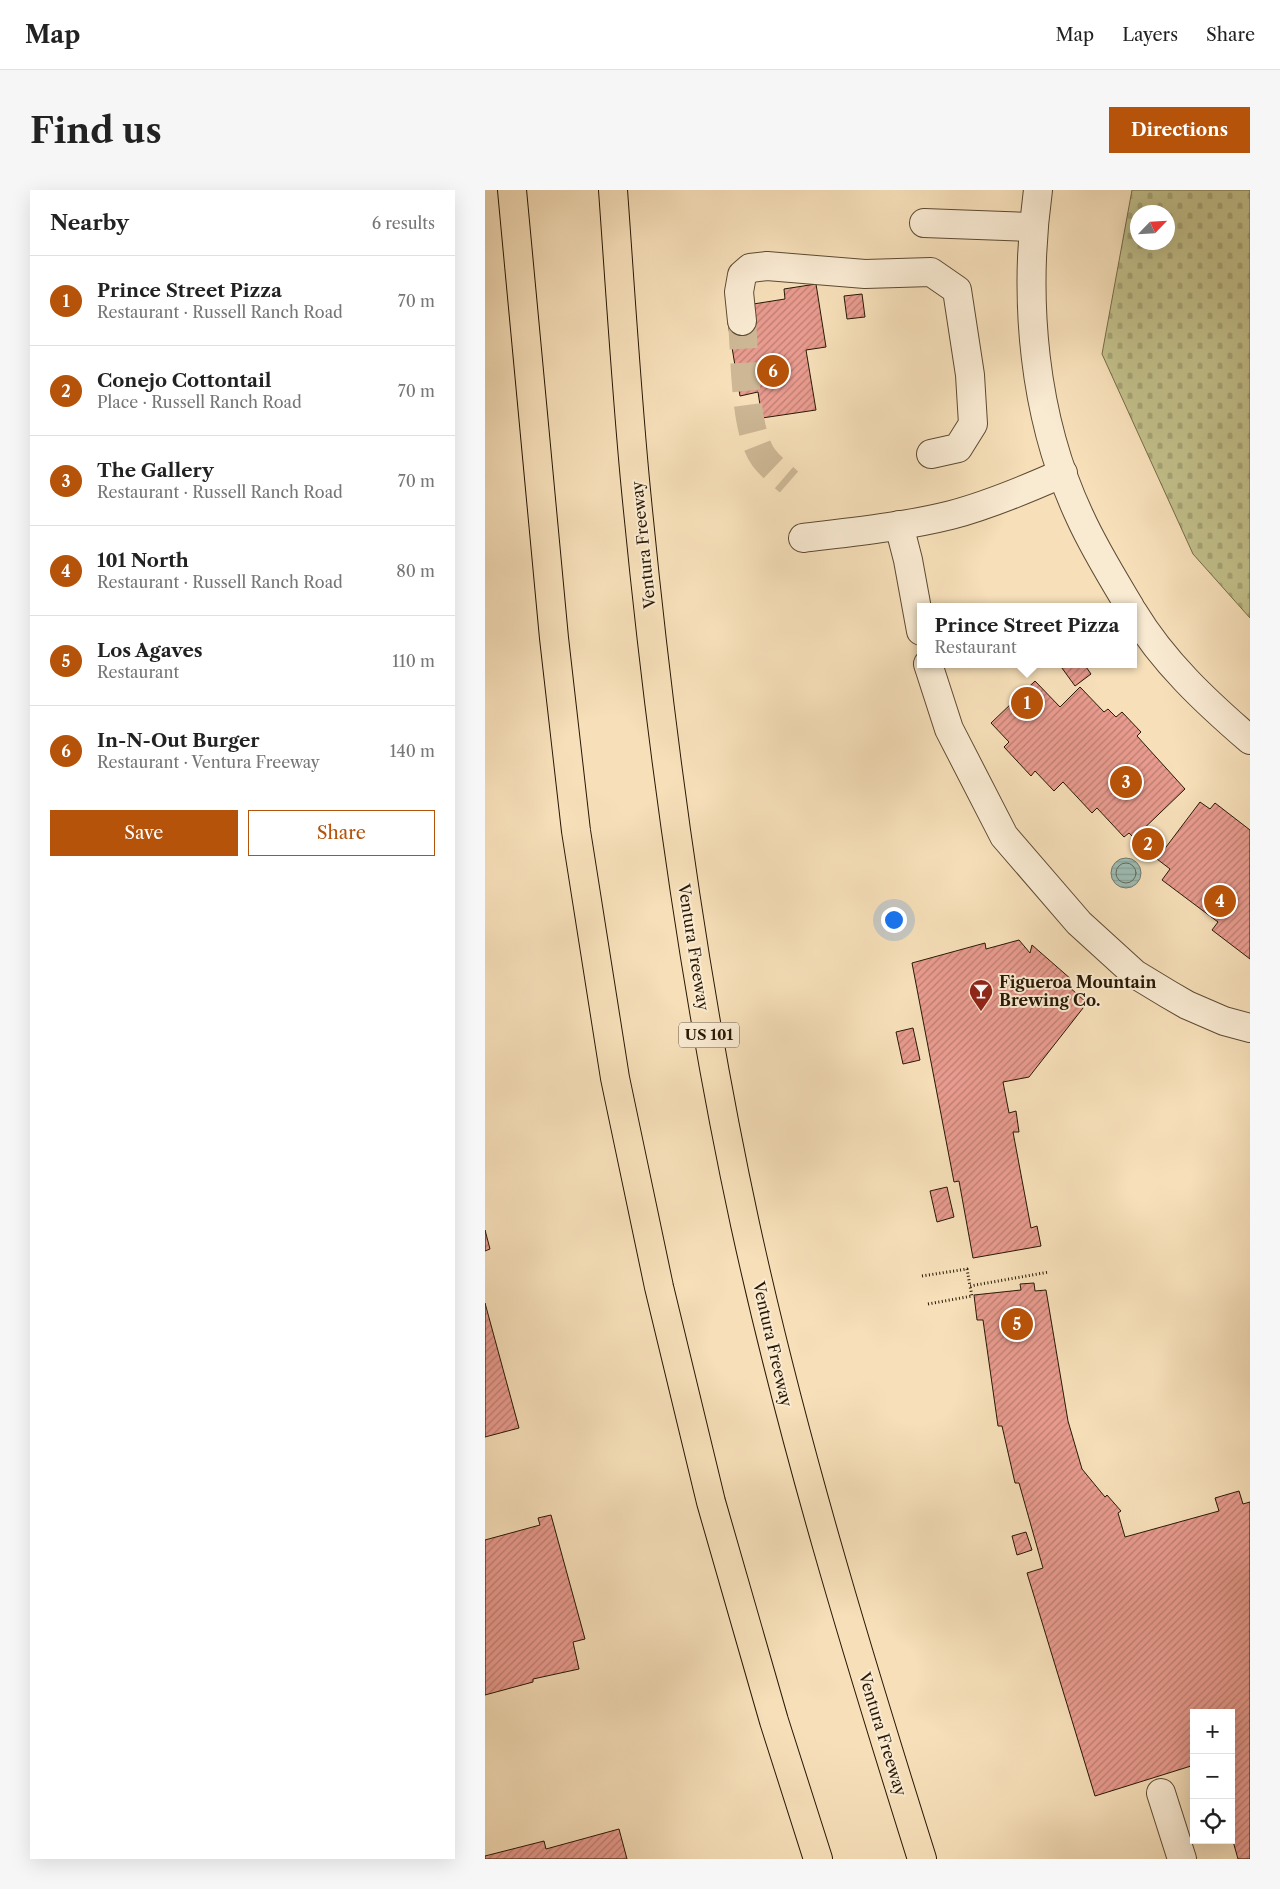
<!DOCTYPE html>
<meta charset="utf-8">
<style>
body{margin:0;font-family:"Libre Caslon Text",serif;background:#f6f6f6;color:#222}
.controls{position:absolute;right:15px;bottom:15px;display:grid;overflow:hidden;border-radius:0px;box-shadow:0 5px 20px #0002}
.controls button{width:45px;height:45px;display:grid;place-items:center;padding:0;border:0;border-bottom:1px solid #e0e0e0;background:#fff;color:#222;font:25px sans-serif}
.compass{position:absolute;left:645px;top:15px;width:45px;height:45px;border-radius:50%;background:#fff;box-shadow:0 5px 20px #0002;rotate:65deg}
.you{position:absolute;left:408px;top:729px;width:18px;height:18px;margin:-12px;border:4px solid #fff;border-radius:50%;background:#1a73e8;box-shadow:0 0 0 8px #1a73e833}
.badge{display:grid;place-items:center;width:32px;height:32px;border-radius:50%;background:#b45309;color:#fff;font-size:16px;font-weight:700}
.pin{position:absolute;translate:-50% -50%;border:2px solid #fff;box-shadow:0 1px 5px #0006}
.popup{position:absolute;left:432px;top:413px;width:220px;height:65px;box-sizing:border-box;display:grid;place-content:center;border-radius:0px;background:#fff;filter:drop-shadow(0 1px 4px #0005);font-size:16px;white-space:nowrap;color:#767676}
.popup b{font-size:19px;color:#222}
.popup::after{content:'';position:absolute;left:50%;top:100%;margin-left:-10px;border:10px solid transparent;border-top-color:#fff}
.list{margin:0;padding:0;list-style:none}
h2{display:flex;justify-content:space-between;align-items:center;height:65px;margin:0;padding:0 20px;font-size:21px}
h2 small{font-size:16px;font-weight:400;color:#767676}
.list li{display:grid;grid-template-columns:32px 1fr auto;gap:15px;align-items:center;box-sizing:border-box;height:90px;padding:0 20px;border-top:1px solid #e0e0e0}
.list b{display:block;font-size:19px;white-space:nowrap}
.list p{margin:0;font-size:16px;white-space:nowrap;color:#767676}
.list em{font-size:16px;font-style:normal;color:#767676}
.actions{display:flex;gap:10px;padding:15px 20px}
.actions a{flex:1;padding:11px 0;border:1px solid #b45309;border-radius:0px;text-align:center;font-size:18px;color:#b45309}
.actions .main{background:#b45309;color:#fff}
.icon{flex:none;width:28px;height:28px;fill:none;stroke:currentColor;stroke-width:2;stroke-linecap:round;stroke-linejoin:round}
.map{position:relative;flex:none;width:765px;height:1669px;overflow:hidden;border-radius:0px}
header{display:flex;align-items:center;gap:30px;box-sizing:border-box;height:70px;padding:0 25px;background:#fff;border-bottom:1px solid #e0e0e0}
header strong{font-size:24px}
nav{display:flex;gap:28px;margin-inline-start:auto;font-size:18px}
.intro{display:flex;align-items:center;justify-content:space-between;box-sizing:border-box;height:120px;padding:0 30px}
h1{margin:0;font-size:35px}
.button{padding:12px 22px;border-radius:0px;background:#b45309;color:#fff;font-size:18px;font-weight:700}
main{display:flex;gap:30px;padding:0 30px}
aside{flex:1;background:#fff;border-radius:0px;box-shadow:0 5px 20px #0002}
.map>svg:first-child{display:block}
</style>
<header>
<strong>Map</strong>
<nav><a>Map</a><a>Layers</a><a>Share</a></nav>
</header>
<div class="intro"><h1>Find us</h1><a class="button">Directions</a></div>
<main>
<aside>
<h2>Nearby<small>6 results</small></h2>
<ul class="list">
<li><span class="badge">1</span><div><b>Prince Street Pizza</b><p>Restaurant · Russell Ranch Road</p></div><em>70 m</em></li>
<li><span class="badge">2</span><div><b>Conejo Cottontail</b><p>Place · Russell Ranch Road</p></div><em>70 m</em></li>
<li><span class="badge">3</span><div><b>The Gallery</b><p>Restaurant · Russell Ranch Road</p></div><em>70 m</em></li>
<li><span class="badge">4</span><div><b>101 North</b><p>Restaurant · Russell Ranch Road</p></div><em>80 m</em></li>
<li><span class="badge">5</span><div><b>Los Agaves</b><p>Restaurant</p></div><em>110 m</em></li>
<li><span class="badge">6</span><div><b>In-N-Out Burger</b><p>Restaurant · Ventura Freeway</p></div><em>140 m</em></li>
</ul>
<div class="actions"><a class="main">Save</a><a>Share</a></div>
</aside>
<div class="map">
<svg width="765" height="1669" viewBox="0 0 765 1669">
<defs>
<pattern id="cemetery-stones" width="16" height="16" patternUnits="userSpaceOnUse" patternTransform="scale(1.25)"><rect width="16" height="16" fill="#c2c08b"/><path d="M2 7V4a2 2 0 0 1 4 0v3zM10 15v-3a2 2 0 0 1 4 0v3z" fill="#a7a476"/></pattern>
<pattern id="water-rules" width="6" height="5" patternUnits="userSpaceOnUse" patternTransform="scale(1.25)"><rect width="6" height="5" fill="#9dbcb4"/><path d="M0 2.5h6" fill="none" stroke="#87a199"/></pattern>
<pattern id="building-hatch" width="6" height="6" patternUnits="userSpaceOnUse" patternTransform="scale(1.25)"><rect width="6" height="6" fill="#e89b8e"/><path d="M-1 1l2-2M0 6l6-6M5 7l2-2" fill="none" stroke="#bc7d72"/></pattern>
</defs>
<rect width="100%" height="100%" fill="#f6dfb9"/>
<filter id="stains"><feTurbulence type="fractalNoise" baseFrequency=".004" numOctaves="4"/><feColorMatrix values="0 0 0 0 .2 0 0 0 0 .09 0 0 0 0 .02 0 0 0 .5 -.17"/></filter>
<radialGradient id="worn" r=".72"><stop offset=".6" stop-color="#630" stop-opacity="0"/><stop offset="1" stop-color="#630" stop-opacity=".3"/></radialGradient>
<path fill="url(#cemetery-stones)" stroke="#756c48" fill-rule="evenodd" d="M 647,0 L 765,0 L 765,428 L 708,364 L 617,164 ZM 652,22 L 682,22 L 682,52 L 652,52 Z"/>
<circle fill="url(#water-rules)" stroke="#6e7a6e" cx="641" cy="683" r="15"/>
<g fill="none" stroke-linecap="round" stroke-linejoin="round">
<circle stroke="#626a5c" stroke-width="1" cx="641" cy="683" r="10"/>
</g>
<g fill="url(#building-hatch)" stroke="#281805">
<path d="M 331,94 L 341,157 L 321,160 L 331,220 L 277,228 L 273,202 L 255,206 L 243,133 L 264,130 L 262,115 L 300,109 L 299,99 Z"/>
<path d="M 377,104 L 380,127 L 362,129 L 359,106 Z"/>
<path d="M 574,474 L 599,474 L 606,484 L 590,496 Z"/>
<path d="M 550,491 L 575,517 L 595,497 L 619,522 L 623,519 L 631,527 L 637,522 L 656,542 L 652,546 L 700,599 L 649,648 L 644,643 L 639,647 L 612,618 L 607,623 L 578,592 L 569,601 L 550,581 L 546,586 L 519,557 L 524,552 L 506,533 Z"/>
<path d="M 715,612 L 725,619 L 730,613 L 765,640 L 765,769 L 727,740 L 733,732 L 677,690 L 685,679 L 672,669 Z"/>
<path d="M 534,750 L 545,763 L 547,755 L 587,790 L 582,795 L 602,813 L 544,887 L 518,892 L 524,923 L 531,921 L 534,942 L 528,942 L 546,1038 L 552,1036 L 556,1056 L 488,1068 L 474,991 L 469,992 L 427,773 L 500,753 L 501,759 Z"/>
<path d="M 428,838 L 435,870 L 418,874 L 411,842 Z"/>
<path d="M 462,997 L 469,1027 L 452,1032 L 445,1001 Z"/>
<path d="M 0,1040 L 5,1059 L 0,1061 Z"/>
<path d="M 549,1093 L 550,1101 L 561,1100 L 583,1231 L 597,1279 L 620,1307 L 622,1305 L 636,1321 L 633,1323 L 640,1347 L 734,1321 L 730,1308 L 754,1301 L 758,1314 L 765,1312 L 765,1669 L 753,1669 L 746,1644 L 746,1523 L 709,1523 L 709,1586 L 706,1576 L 610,1606 L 542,1383 L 558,1378 L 534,1293 L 530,1293 L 517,1236 L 513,1236 L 498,1130 L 492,1130 L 489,1105 L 536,1100 L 535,1094 Z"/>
<path d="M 0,1113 L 34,1238 L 0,1247 Z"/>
<path d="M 66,1325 L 100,1449 L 88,1452 L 94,1479 L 48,1489 L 48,1492 L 0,1505 L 0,1350 L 55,1335 L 53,1328 Z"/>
<path d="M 541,1342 L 547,1360 L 532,1365 L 527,1346 Z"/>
<path d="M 134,1639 L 142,1669 L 0,1669 L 0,1666 L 59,1651 L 61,1659 Z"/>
</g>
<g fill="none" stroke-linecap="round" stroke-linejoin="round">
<path stroke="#cdb795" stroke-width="28" stroke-dasharray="28 14" stroke-linecap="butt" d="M 257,131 C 260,166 259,242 279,268 C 286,277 296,285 304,292"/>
<g stroke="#5c4a32" stroke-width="30">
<g id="minor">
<path d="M 553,0 C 538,109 548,227 595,327 C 609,358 627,387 645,417"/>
<path d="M 439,33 L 547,37"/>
<path d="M 257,131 L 254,102 L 257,85 L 265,78 L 282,76 L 380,84 L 446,82 L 472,100 L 485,185 L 488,234 L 473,258 L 446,264"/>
<path d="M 414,335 L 423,370 L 436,441"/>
<path d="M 318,348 C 367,342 418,337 466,325 C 504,315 542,299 578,283"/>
<path d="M 648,422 C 678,472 721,512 765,550"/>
<path d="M 443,474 L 464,539 L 519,646 L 594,733 L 650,784 L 683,804 L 702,815 L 739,831 L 765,838"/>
<path d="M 676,1603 L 697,1669"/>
</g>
</g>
<g stroke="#281805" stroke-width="30">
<g id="highway">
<path d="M 27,0 L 69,448 L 91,641 L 130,888 L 174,1097 L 226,1312 L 289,1531 L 333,1669"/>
<path d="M 128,0 C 135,97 141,194 150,290 C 174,540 207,789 260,1034 C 307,1249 371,1459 437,1669"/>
</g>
</g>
<g stroke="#281805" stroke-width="3" stroke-dasharray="1 2.5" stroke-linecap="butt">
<path d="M 437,1086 L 482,1079 L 485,1096 L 564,1082"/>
<path d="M 443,1114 L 487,1106 L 485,1096"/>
</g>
<use href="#minor" stroke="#f9ead2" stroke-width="28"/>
<use href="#highway" stroke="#f6dfb9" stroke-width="28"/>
</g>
<defs>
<g id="bar-pin" transform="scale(1.25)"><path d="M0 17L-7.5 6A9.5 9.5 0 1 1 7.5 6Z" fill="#8f2418" stroke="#f9ead2"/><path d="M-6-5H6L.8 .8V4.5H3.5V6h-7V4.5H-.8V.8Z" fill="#fff"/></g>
</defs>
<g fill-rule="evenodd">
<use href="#bar-pin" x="496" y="801"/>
</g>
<g text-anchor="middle" stroke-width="4" stroke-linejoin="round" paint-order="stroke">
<rect fill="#f9ead2" stroke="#675742" stroke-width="1" x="194" y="832.5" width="60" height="25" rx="4"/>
<g font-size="15" font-weight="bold" fill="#281805">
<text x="224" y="850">US 101</text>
</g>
<g font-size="16" fill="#281805" stroke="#f9ead2">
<text transform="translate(158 355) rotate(-96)" y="6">Ventura Freeway</text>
<text transform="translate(209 757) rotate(81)" y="6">Ventura Freeway</text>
<text transform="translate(288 1154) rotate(77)" y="6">Ventura Freeway</text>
<text transform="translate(398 1544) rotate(73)" y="6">Ventura Freeway</text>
</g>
<g font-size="16" font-weight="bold" fill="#281805" stroke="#f9ead2" text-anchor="start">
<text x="514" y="798">Figueroa Mountain<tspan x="514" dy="18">Brewing Co.</tspan></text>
</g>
</g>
<rect width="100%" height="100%" filter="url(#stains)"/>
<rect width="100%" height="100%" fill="url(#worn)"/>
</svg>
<div class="controls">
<button>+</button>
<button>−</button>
<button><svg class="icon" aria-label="locate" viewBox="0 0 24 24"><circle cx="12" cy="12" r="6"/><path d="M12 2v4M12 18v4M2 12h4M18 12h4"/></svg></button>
</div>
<svg class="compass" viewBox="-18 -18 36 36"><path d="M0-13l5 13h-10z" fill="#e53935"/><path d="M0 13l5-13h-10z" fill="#767676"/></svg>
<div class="you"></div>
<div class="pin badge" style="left:542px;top:513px">1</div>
<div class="popup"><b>Prince Street Pizza</b>Restaurant</div>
<div class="pin badge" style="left:663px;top:654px">2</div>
<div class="pin badge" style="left:641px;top:592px">3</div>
<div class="pin badge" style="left:735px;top:711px">4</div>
<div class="pin badge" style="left:532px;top:1134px">5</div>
<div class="pin badge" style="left:288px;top:181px">6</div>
</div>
</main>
